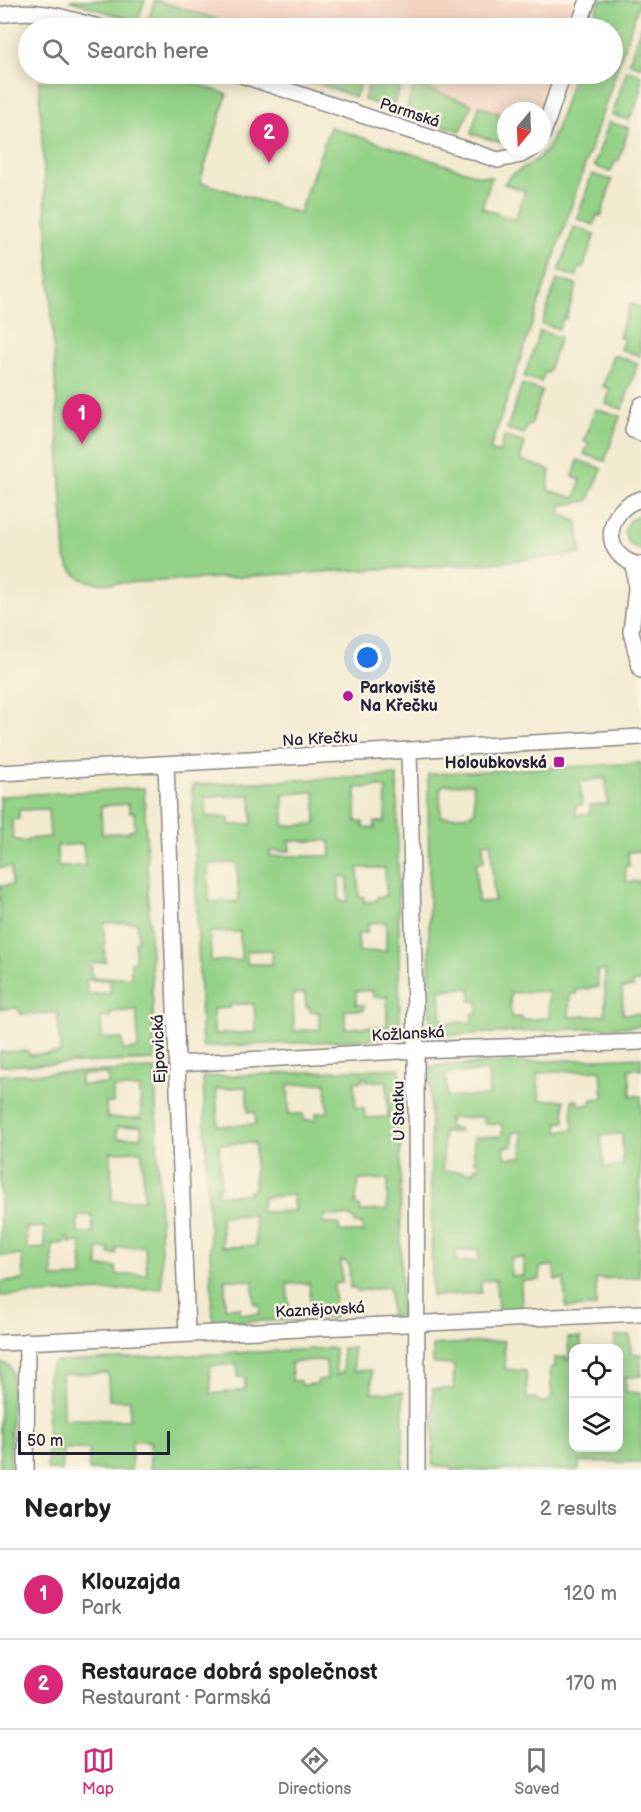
<!DOCTYPE html>
<meta charset="utf-8">
<style>
body{margin:0;font-family:"Balsamiq Sans",sans-serif;background:#f2f2f2;color:#202124}
.controls{position:absolute;right:18px;bottom:18px;display:grid;overflow:hidden;border-radius:12px;box-shadow:0 3px 15px #0003}
.controls button{width:54px;height:54px;display:grid;place-items:center;padding:0;border:0;border-bottom:2px solid #e0e0e0;background:#fff;color:#202124;font:30px sans-serif}
.compass{position:absolute;left:497px;top:102px;width:54px;height:54px;border-radius:50%;background:#fff;box-shadow:0 3px 15px #0003;rotate:199deg}
.scale{position:absolute;left:18px;bottom:15px;width:152px;box-sizing:border-box;padding-left:6px;border:3px solid #22223b;border-top:0;font-size:16px;line-height:21px;white-space:nowrap;color:#22223b;-webkit-text-stroke:4px #fcf5e5;paint-order:stroke}
.you{position:absolute;left:368px;top:658px;width:21px;height:21px;margin:-15px;border:4px solid #fff;border-radius:50%;background:#1a73e8;box-shadow:0 0 0 9px #1a73e833}
.badge{display:grid;place-items:center;width:39px;height:39px;border-radius:50%;background:#db2777;color:#fff;font-size:20px;font-weight:700}
.pin{position:absolute;translate:-50% -50px;filter:drop-shadow(0 2px 3px #0008)}
.pin::after{content:'';position:absolute;top:32px;width:21px;height:18px;background:inherit;clip-path:polygon(0 0,100% 0,50% 100%)}
.list{margin:0;padding:0;list-style:none}
h2{display:flex;justify-content:space-between;align-items:center;height:78px;margin:0;padding:0 24px;font-size:26px}
h2 small{font-size:20px;font-weight:400;color:#757577}
.list li{display:grid;grid-template-columns:39px 1fr auto;gap:18px;align-items:center;box-sizing:border-box;height:90px;padding:0 24px;border-top:2px solid #e0e0e0}
.list b{display:block;font-size:22px;white-space:nowrap}
.list p{margin:0;font-size:20px;white-space:nowrap;color:#757577}
.list em{font-size:20px;font-style:normal;color:#757577}
.icon{flex:none;width:33px;height:33px;fill:none;stroke:currentColor;stroke-width:2;stroke-linecap:round;stroke-linejoin:round}
.map{position:relative;flex:none;width:641px;height:1470px;overflow:hidden}
.search{position:absolute;background:#fff;box-shadow:0 3px 15px #0003;left:18px;right:18px;top:18px;height:66px;display:flex;align-items:center;gap:15px;box-sizing:border-box;padding:0 21px;border-radius:33px;color:#757577;font-size:22px}
.sheet{height:258px;background:#fff}
nav{display:flex;justify-content:space-around;align-items:center;box-sizing:border-box;height:84px;border-top:2px solid #e0e0e0;background:#fff;font-size:16px;color:#757577}
nav a{display:grid;justify-items:center;gap:3px}
nav .on{color:#db2777}
.map>svg:first-child{display:block}
</style>
<div class="map">
<svg width="641" height="1470" viewBox="0 0 641 1470">
<rect width="100%" height="100%" fill="#fcf5e5"/>
<filter id="ink" filterUnits="userSpaceOnUse"><feTurbulence type="fractalNoise" baseFrequency=".0167" numOctaves="2"/><feDisplacementMap in="SourceGraphic" scale="12" xChannelSelector="R" yChannelSelector="G"/><feConvolveMatrix kernelMatrix="1 2 1 2 8 2 1 2 1" color-interpolation-filters="sRGB"/></filter>
<filter id="wash" filterUnits="userSpaceOnUse"><feTurbulence type="fractalNoise" baseFrequency=".008" numOctaves="4" result="noise"/><feDisplacementMap in="SourceGraphic" scale="24" xChannelSelector="R" yChannelSelector="G"/><feGaussianBlur stdDeviation="1.35" result="paint"/><feColorMatrix in="noise" values="0 0 0 0 0 0 0 0 0 0 0 0 0 0 0 0 0 1.4 0 .05"/><feComposite in="paint" operator="in"/></filter>
<g filter="url(#wash)">
<rect width="100%" height="100%" fill="#f2eacf"/>
<g fill="#f5d3c1">
<path d="M 162,0 L 574,0 L 564,28 L 247,28 Z"/>
<path d="M 381,74 L 549,74 L 536,111 L 506,111 L 506,116 Z"/>
</g>
<g fill="#93d186" stroke="#5a7a60" stroke-width="1.5" fill-rule="evenodd">
<path d="M 69,0 L 145,0 L 137,22 Z"/>
<path d="M 155,0 L 220,20 L 218,28 L 154,28 L 147,26 Z"/>
<path d="M 600,0 L 640,0 L 490,450 L 499,453 L 504,436 L 525,443 L 520,460 L 550,470 L 548,490 L 575,498 L 581,480 L 573,477 L 578,460 L 602,469 L 588,501 L 561,505 L 560,514 L 578,522 L 581,554 L 490,563 L 143,582 C 113,582 76,593 65,557 L 39,81 L 60,80 L 60,74 L 165,74 L 227,94 L 200,182 L 299,213 L 330,127 L 480,176 L 492,177 L 482,208 L 515,220 L 525,191 L 504,184 C 513,169 533,166 544,153 C 555,142 568,91 574,74 L 612,74 L 612,28 L 590,28 Z"/>
<path d="M 641,26 L 641,67 L 629,62 Z"/>
<path d="M 627,70 L 641,75 L 641,93 L 629,120 L 612,115 Z"/>
<path d="M 291,74 L 364,74 L 355,97 Z"/>
<path d="M 372,74 L 381,74 L 402,81 L 392,109 L 364,100 Z"/>
<path d="M 415,85 L 472,104 L 461,131 L 405,113 Z"/>
<path d="M 479,106 L 506,116 L 506,144 L 471,134 Z"/>
<path d="M 609,122 L 629,128 L 618,162 L 615,161 L 611,172 L 594,166 Z"/>
<path d="M 592,174 L 612,180 L 601,216 L 597,215 L 594,225 L 577,219 Z"/>
<path d="M 574,227 L 595,234 L 583,268 L 580,267 L 576,277 L 559,271 Z"/>
<path d="M 557,279 L 577,285 L 566,319 L 563,318 L 559,329 L 542,324 Z"/>
<path d="M 630,304 L 641,307 L 640,356 L 620,349 L 624,339 L 619,337 Z"/>
<path d="M 540,331 L 560,337 L 548,373 L 545,372 L 541,382 L 524,377 Z"/>
<path d="M 613,355 L 638,363 L 622,409 L 606,404 L 610,389 L 603,386 Z"/>
<path d="M 522,384 L 542,391 L 531,425 L 528,424 L 524,434 L 507,429 Z"/>
<path d="M 595,409 L 620,416 L 605,461 L 584,454 L 589,443 L 584,442 Z"/>
<path d="M 641,515 L 641,550 L 630,545 L 624,532 L 630,520 Z"/>
<path d="M 641,763 L 641,851 L 628,852 L 629,866 L 625,866 L 626,882 L 641,881 L 641,982 L 633,982 L 633,987 L 622,988 L 623,1014 L 641,1014 L 641,1026 L 430,1036 L 428,774 ZM 596,779 L 606,779 L 607,804 L 590,805 L 590,813 L 576,815 L 575,806 L 582,805 L 580,782 ZM 473,784 L 475,812 L 471,812 L 472,815 L 441,817 L 440,790 L 443,785 ZM 491,842 L 494,901 L 478,902 L 476,863 L 484,862 L 483,843 ZM 605,970 L 605,1015 L 569,1017 L 570,994 L 576,994 L 576,990 L 598,987 L 597,971 ZM 470,988 L 471,1001 L 478,1001 L 478,1013 L 472,1014 L 472,1022 L 442,1023 L 440,990 ZM 548,991 L 549,1018 L 522,1020 L 522,1017 L 511,1017 L 510,993 Z"/>
<path d="M 397,775 L 400,1038 L 202,1047 L 192,785 ZM 383,787 L 386,790 L 385,822 L 375,822 L 375,828 L 363,828 L 363,822 L 356,822 L 356,788 ZM 315,792 L 316,824 L 284,826 L 283,794 ZM 251,795 L 252,824 L 229,825 L 229,817 L 206,816 L 205,797 ZM 289,841 L 330,841 L 331,856 L 270,856 L 270,851 L 290,851 ZM 237,863 L 239,901 L 209,902 L 208,864 ZM 358,868 L 385,868 L 386,896 L 377,897 L 377,901 L 364,902 L 364,897 L 359,897 ZM 339,877 L 348,877 L 348,901 L 339,901 ZM 386,922 L 386,951 L 359,952 L 358,933 L 367,933 L 368,923 ZM 210,932 L 240,932 L 241,960 L 211,961 ZM 272,950 L 272,964 L 247,964 L 247,951 ZM 356,991 L 373,991 L 373,997 L 387,997 L 387,1026 L 345,1028 L 345,1010 L 364,1010 L 364,1005 L 356,1005 ZM 305,993 L 306,1007 L 310,1007 L 310,1012 L 319,1012 L 320,1029 L 294,1031 L 293,994 ZM 231,1004 L 254,1004 L 256,1032 L 214,1034 L 213,1009 L 230,1008 Z"/>
<path d="M 144,788 L 155,1060 L 0,1066 L 0,1052 L 28,1051 L 29,1055 L 60,1053 L 58,1013 L 20,1014 L 19,1008 L 0,1009 L 0,886 L 12,885 L 11,867 L 0,868 L 0,796 ZM 129,804 L 129,812 L 134,812 L 135,829 L 130,830 L 130,832 L 102,834 L 101,806 ZM 48,809 L 50,837 L 28,839 L 27,842 L 13,839 L 12,820 L 19,819 L 19,810 ZM 83,844 L 85,866 L 58,867 L 57,846 ZM 137,922 L 138,940 L 135,941 L 135,961 L 131,962 L 131,977 L 92,978 L 91,963 L 105,962 L 104,923 ZM 86,980 L 110,980 L 110,993 L 87,994 ZM 137,1010 L 138,1049 L 123,1050 L 122,1039 L 102,1038 L 101,1018 L 110,1017 L 110,1012 Z"/>
<path d="M 641,1057 L 641,1071 L 640,1069 L 629,1069 L 631,1096 L 641,1096 L 639,1277 L 596,1279 L 596,1307 L 566,1308 L 564,1279 L 555,1280 L 554,1266 L 540,1267 L 540,1280 L 521,1281 L 522,1310 L 498,1311 L 496,1280 L 481,1281 L 481,1293 L 432,1296 L 430,1066 ZM 601,1070 L 603,1098 L 592,1099 L 591,1104 L 579,1105 L 578,1100 L 572,1100 L 573,1130 L 558,1131 L 558,1122 L 565,1122 L 564,1100 L 540,1100 L 537,1073 ZM 488,1071 L 489,1096 L 447,1097 L 446,1074 ZM 484,1117 L 485,1124 L 502,1124 L 502,1136 L 474,1137 L 474,1161 L 478,1161 L 478,1168 L 474,1168 L 474,1172 L 443,1171 L 443,1132 L 459,1132 L 459,1128 L 449,1128 L 449,1118 ZM 513,1132 L 522,1132 L 523,1157 L 505,1158 L 504,1147 L 513,1146 ZM 622,1134 L 623,1166 L 604,1167 L 601,1135 ZM 479,1250 L 479,1261 L 456,1262 L 456,1251 ZM 511,1258 L 524,1258 L 524,1276 L 511,1276 Z"/>
<path d="M 400,1068 L 401,1316 L 388,1316 L 391,1313 L 389,1287 L 357,1291 L 356,1288 L 350,1288 L 349,1265 L 345,1261 L 341,1261 L 342,1283 L 334,1284 L 335,1318 L 213,1323 L 203,1077 ZM 363,1077 L 367,1077 L 367,1081 L 387,1081 L 388,1117 L 365,1118 L 364,1108 L 356,1108 L 354,1082 L 363,1081 ZM 326,1083 L 328,1112 L 316,1113 L 316,1120 L 304,1120 L 303,1114 L 289,1114 L 288,1085 ZM 246,1087 L 248,1112 L 255,1112 L 256,1124 L 218,1126 L 216,1089 ZM 255,1143 L 254,1190 L 249,1191 L 249,1194 L 218,1195 L 217,1187 L 221,1187 L 219,1144 ZM 388,1179 L 387,1210 L 360,1211 L 360,1206 L 355,1205 L 359,1180 ZM 293,1195 L 294,1211 L 262,1212 L 262,1197 ZM 254,1215 L 256,1246 L 222,1247 L 221,1216 ZM 324,1216 L 348,1216 L 355,1219 L 355,1224 L 362,1224 L 363,1232 L 340,1232 L 339,1224 L 324,1224 ZM 225,1279 L 253,1281 L 254,1304 L 259,1304 L 260,1314 L 240,1314 L 240,1307 L 225,1308 ZM 309,1283 L 311,1307 L 289,1308 L 287,1284 Z"/>
<path d="M 155,1069 L 162,1288 L 0,1296 L 0,1282 L 23,1280 L 22,1255 L 0,1256 L 0,1075 ZM 108,1074 L 108,1084 L 80,1085 L 80,1075 ZM 113,1088 L 140,1088 L 141,1118 L 107,1118 L 106,1103 L 113,1103 ZM 141,1126 L 142,1137 L 117,1138 L 117,1127 ZM 142,1151 L 144,1200 L 112,1201 L 111,1152 ZM 92,1215 L 93,1233 L 78,1233 L 78,1216 ZM 44,1227 L 45,1248 L 27,1249 L 26,1228 ZM 65,1238 L 69,1238 L 69,1243 L 81,1242 L 82,1277 L 53,1278 L 52,1244 L 65,1243 ZM 145,1246 L 147,1274 L 117,1275 L 116,1267 L 98,1267 L 98,1249 L 110,1249 L 109,1254 L 116,1254 L 116,1248 Z"/>
<path d="M 615,1336 L 630,1336 L 631,1354 L 641,1354 L 641,1376 L 625,1377 L 626,1392 L 641,1393 L 641,1462 L 579,1462 L 579,1470 L 452,1470 L 451,1466 L 433,1466 L 433,1389 L 454,1389 L 454,1365 L 433,1364 L 433,1345 L 504,1341 L 505,1369 L 526,1371 L 527,1399 L 535,1398 L 540,1402 L 548,1402 L 552,1397 L 550,1368 L 555,1367 L 555,1358 L 566,1357 L 566,1361 L 569,1360 L 568,1338 L 581,1338 L 581,1348 L 574,1348 L 574,1448 L 618,1448 L 618,1348 L 615,1348 Z"/>
<path d="M 335,1348 L 336,1376 L 343,1372 L 342,1348 L 353,1348 L 354,1371 L 372,1370 L 372,1393 L 403,1392 L 403,1470 L 150,1470 L 150,1441 L 132,1441 L 131,1470 L 89,1470 L 89,1449 L 63,1449 L 62,1470 L 47,1470 L 48,1377 L 50,1367 L 55,1362 ZM 313,1360 L 326,1361 L 327,1379 L 318,1380 L 317,1384 L 301,1385 L 300,1381 L 292,1381 L 291,1363 ZM 237,1364 L 238,1377 L 245,1377 L 245,1390 L 211,1394 L 210,1366 ZM 108,1373 L 109,1400 L 130,1400 L 130,1420 L 63,1419 L 62,1374 Z"/>
<path d="M 0,1363 L 9,1365 L 12,1372 L 10,1470 L 0,1470 Z"/>
</g>
</g>
<g filter="url(#ink)">
<g fill="none" stroke-linecap="round" stroke-linejoin="round">
<g stroke="#8a8685" stroke-width="18">
<g id="street">
<path d="M 0,15 C 36,7 67,18 101,28"/>
<path d="M 578,28 L 588,0"/>
<path d="M 238,74 L 498,160 L 521,155 L 534,147"/>
<path d="M 542,136 L 563,74"/>
<path d="M 641,405 L 633,430 L 641,433"/>
<path d="M 641,499 C 603,509 600,559 641,565"/>
<path d="M 634,564 L 636,589 L 631,632 L 641,670"/>
<path d="M 409,751 L 416,1050 L 417,1470"/>
<path d="M 166,764 L 187,1333"/>
<path d="M 0,773 L 641,737"/>
<path d="M 177,1064 L 416,1050 L 641,1042"/>
<path d="M 0,1343 L 641,1313"/>
<path d="M 26,1470 L 27,1341"/>
</g>
</g>
<use href="#street" stroke="#fff" stroke-width="15"/>
</g>
</g>
<g fill="#b5179e" stroke="#fcf5e5" stroke-width="2">
<circle cx="348" cy="696" r="6"/>
<rect x="553" y="756" width="12" height="12" rx="3"/>
</g>
<g text-anchor="middle" stroke-width="5" stroke-linejoin="round" paint-order="stroke">
<g font-size="16" fill="#22223b" stroke="#fcf5e5">
<text transform="translate(410 112) rotate(18)" y="6">Parmská</text>
<text transform="translate(320 738) rotate(-3)" y="6">Na Křečku</text>
<text transform="translate(408 1033) rotate(-3)" y="6">Kožlanská</text>
<text transform="translate(158 1049) rotate(-92)" y="6">Ejpovická</text>
<text transform="translate(398 1111) rotate(-91)" y="6">U Statku</text>
<text transform="translate(320 1309) rotate(-3)" y="6">Kaznějovská</text>
</g>
<g font-size="16" font-weight="bold" fill="#22223b" stroke="#fcf5e5" text-anchor="start">
<text x="360" y="693">Parkoviště<tspan x="360" dy="18">Na Křečku</tspan></text>
<text x="547" y="768" text-anchor="end">Holoubkovská</text>
</g>
</g>
</svg>
<div class="controls">
<button><svg class="icon" aria-label="locate" viewBox="0 0 24 24"><circle cx="12" cy="12" r="6"/><path d="M12 2v4M12 18v4M2 12h4M18 12h4"/></svg></button>
<button><svg class="icon" aria-label="layers" viewBox="0 0 24 24"><path d="M12 4l9 5-9 5-9-5zM3 14l9 5 9-5"/></svg></button>
</div>
<svg class="compass" viewBox="-18 -18 36 36"><path d="M0-13l5 13h-10z" fill="#e53935"/><path d="M0 13l5-13h-10z" fill="#757577"/></svg>
<div class="scale">50 m</div>
<div class="you"></div>
<div class="pin badge" style="left:82px;top:444px">1</div>
<div class="pin badge" style="left:269px;top:163px">2</div>
<div class="search"><svg class="icon" aria-label="search" viewBox="0 0 24 24"><circle cx="10" cy="10" r="6"/><path d="M15 15l6 6"/></svg>Search here</div>
</div>
<section class="sheet">
<h2>Nearby<small>2 results</small></h2>
<ul class="list">
<li><span class="badge">1</span><div><b>Klouzajda</b><p>Park</p></div><em>120 m</em></li>
<li><span class="badge">2</span><div><b>Restaurace dobrá společnost</b><p>Restaurant · Parmská</p></div><em>170 m</em></li>
</ul>
</section>
<nav>
<a class="on"><svg class="icon" aria-label="map" viewBox="0 0 24 24"><path d="M3 6l6-2 6 2 6-2v14l-6 2-6-2-6 2zM9 4v14M15 6v14"/></svg>Map</a>
<a><svg class="icon" aria-label="directions" viewBox="0 0 24 24"><path d="M12 3l9 9-9 9-9-9zM9 14v-3h6M13 9l2 2-2 2"/></svg>Directions</a>
<a><svg class="icon" aria-label="saved" viewBox="0 0 24 24"><path d="M7 4h10v16l-5-4-5 4z"/></svg>Saved</a>
</nav>
